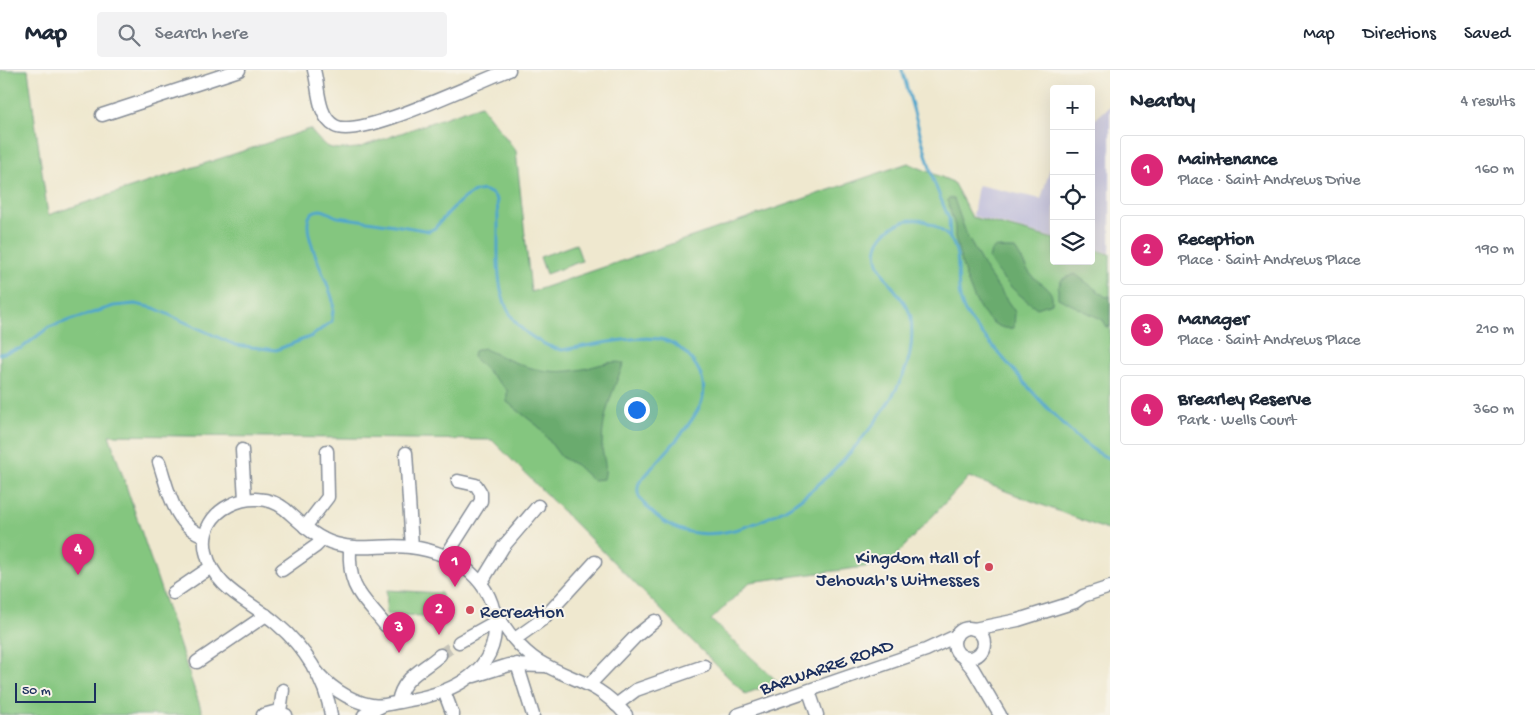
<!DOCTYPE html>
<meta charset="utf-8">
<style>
body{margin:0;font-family:"Gochi Hand",sans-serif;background:#f2f2f3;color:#1f2937}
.controls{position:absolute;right:15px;top:15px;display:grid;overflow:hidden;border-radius:5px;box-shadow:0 5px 20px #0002}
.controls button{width:45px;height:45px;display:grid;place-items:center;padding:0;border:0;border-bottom:1px solid #e0e1e3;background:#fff;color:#1f2937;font:25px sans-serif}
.scale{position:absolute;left:15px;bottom:12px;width:81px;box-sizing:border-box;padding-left:5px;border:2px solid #1b2f5e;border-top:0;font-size:14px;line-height:18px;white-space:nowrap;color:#1b2f5e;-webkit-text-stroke:4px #f7f3e8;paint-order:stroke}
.you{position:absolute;left:636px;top:339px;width:18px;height:18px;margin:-12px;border:4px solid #fff;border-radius:50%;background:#1a73e8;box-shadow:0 0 0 8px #1a73e833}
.badge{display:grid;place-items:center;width:32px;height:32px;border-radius:50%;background:#db2777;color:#fff;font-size:16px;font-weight:700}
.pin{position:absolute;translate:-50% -41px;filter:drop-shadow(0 1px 2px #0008)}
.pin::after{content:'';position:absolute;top:26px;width:18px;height:15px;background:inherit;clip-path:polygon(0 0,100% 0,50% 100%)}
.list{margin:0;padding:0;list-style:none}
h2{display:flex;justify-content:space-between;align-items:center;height:65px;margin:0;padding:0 20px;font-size:21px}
h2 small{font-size:16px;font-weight:400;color:#747a83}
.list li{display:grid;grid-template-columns:32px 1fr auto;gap:15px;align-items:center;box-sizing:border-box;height:70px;margin:0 10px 10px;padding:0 10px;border:1px solid #e0e1e3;border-radius:5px}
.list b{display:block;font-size:19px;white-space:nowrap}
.list p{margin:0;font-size:16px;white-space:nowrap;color:#747a83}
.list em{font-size:16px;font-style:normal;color:#747a83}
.icon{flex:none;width:28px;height:28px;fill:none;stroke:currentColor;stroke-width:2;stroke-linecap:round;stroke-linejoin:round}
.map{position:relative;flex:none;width:1110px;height:645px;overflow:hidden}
header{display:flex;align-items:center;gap:30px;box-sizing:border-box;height:70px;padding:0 25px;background:#fff;border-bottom:1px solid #e0e1e3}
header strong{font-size:24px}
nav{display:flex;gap:28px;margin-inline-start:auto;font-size:18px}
.search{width:350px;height:45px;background:#f2f2f3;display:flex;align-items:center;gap:12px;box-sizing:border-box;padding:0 18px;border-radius:5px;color:#747a83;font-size:19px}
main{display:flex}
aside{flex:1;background:#fff}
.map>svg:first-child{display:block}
</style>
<header>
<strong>Map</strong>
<div class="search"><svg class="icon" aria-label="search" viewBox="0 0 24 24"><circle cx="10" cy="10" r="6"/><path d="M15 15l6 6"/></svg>Search here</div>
<nav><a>Map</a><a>Directions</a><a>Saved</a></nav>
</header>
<main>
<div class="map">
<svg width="1110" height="645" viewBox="0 0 1110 645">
<rect width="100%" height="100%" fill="#f7f3e8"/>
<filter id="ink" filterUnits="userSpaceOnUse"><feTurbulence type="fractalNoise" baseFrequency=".02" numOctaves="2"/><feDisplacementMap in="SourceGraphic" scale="10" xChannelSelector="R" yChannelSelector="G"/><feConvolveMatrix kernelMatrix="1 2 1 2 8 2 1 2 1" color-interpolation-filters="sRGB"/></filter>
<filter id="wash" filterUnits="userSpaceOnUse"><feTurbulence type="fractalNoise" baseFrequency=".0096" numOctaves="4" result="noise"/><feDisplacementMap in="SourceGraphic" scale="20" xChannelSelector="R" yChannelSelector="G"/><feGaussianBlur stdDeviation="1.12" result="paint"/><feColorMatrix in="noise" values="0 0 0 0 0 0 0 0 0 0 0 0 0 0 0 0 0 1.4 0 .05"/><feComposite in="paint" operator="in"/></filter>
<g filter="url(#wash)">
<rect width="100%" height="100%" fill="#efe8cf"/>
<g fill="#c3c1db">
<path d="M 1110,36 L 1110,183 L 1091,178 L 1091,53 Z"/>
<path d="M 1054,85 L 1054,168 L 973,146 L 978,115 L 1041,129 Z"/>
</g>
<g fill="#84c67f" stroke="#507a6e">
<path d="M 0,0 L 28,0 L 48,145 L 310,59 C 327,81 331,80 358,78 L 481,35 L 516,81 L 531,222 L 908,93 L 953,112 L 972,147 L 1054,169 L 1054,191 L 1091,191 L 1091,179 L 1110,184 L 1110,461 L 969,407 L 888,494 L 750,512 L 711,550 L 778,612 L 745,624 L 492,370 L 109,365 L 203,645 L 0,645 Z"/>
<path d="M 576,174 L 582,191 L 546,204 L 540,187 Z"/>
<path d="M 387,520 L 442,523 L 441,547 L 386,544 Z"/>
</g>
<g fill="#6bab6e" stroke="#436d66">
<path d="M 950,128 L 954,129 L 967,166 L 986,200 L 1015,242 L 1014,258 C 976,264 962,194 955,167 L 955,157 L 947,130 Z"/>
<path d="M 996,177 L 1005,179 L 1015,179 C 1021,187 1026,199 1032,206 C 1041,215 1054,218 1052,233 L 1037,238 C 1017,224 1001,210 989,189 L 991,181 Z"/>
<path d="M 1075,204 L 1106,227 L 1110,226 L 1110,257 L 1107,257 L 1103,250 L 1058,228 L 1058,218 L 1062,209 Z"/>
<path d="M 483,278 C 519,295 542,307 583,299 C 598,296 609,290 624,293 C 613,320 602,345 602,375 C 602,389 608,392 604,409 L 592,410 L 576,395 L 561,387 L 539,357 L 507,332 L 507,320 L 473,287 L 474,281 Z"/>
</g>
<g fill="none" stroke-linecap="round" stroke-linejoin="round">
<g stroke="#50a6cc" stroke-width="3">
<path d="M 902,0 L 934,112 L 949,149 L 950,169"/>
<path d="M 0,284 L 22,278 L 49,257 L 114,236 L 135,234 L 154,238 L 235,275 L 276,280 L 312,266 L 332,251 C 332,245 334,238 333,232 C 332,216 287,142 320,140 C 327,140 332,146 338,147 C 368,151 398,155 429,161 L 435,158 C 447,144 479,102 497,130 C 502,178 485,239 534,268 C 543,274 551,278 562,280 C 588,276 640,264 664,270 C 677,273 692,288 698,299 C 704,310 706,324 700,336 C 685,365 659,388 639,413 C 635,425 641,431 649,439 C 686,478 736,464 778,443 C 822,421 884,350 903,305 C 911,288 913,268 911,249 C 910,232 881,209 877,189 C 872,166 898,148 919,150 C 929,151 942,160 949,167 C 964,184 954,215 962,235 C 967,249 982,263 991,274 C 1018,305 1053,348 1084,373 C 1092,379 1101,385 1110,389"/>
</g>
</g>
</g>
<g filter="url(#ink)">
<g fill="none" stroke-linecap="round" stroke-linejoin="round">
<path stroke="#c5c3b8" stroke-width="12" stroke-dasharray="12 6" stroke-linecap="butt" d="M 440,585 L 459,572"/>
<g stroke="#858c96" stroke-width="15">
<g id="minor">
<path d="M 314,0 C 319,17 317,46 335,56 C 360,70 478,11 509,0"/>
<path d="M 102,45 L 239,0"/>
<path d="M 242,380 L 245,429"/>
<path d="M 406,383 L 412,477"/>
<path d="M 159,392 C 168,419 174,457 205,466"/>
<path d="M 305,457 L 328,427 L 327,381"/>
<path d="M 350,477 C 348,519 360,524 385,555"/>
<path d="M 446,486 L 481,431 L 481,423 L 476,415 L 458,411"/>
<path d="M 282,500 L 316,476 L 323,469"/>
<path d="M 481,513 L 503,477 L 538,436"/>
<path d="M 173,523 L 211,497"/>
<path d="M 496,542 C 505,560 521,580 538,591 C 573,612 596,610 626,645"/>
<circle cx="969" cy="573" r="15"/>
<path d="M 974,559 L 1018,550 L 1075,532 L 1083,526 L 1110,517"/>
<path d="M 515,569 L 543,549 L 595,492"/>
<path d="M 459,572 L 495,552"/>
<path d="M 962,586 L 973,599 L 1000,645"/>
<path d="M 197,592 L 266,545"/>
<path d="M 517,594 L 533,645"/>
<path d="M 313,597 C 326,615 349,631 371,635 C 382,637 393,633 404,631 C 443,625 492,608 495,561 C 498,512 455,482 410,477 C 385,474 361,481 336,474 C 315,468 301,453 285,439 C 254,414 196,439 206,482 C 214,520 251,531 277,554 C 304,577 326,610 331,645"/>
<path d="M 474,606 L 509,595 L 544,596"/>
<path d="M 590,614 L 636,566 L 655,551"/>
<path d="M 444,621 L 453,645"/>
<path d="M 809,621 L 817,645"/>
<path d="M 398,632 C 402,607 422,601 440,585"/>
<path d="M 616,635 L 636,620 L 704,596"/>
<path d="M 280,642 L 283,620"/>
<path d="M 263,645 L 274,642 L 286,645"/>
<path d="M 364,645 L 382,636"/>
<path d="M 737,645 L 926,580 L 956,566"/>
</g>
</g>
<use href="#minor" stroke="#fff" stroke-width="12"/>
</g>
</g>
<g fill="#d1495b" stroke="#f7f3e8" stroke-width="2">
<circle cx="989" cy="497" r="5"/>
<circle cx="470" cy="540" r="5"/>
</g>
<g text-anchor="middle" stroke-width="4" stroke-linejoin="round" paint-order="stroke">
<g font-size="19" fill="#1b2f5e" stroke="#f7f3e8" text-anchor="end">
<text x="979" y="493">Kingdom Hall of<tspan x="979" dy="22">Jehovah's Witnesses</tspan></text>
<text x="480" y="547" text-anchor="start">Recreation</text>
</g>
<g font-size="19" fill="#1b2f5e" stroke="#f7f3e8">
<text transform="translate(826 595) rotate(-19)" y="7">BARWARRE ROAD</text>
</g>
</g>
</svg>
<div class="controls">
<button>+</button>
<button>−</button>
<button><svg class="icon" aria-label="locate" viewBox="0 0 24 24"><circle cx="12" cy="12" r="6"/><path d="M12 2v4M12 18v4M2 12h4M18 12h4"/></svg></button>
<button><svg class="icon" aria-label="layers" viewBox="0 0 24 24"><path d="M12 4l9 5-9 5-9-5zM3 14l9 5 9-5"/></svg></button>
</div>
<div class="scale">50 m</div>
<div class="you"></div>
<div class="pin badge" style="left:455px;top:517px">1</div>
<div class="pin badge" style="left:439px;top:565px">2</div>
<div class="pin badge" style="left:399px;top:583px">3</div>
<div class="pin badge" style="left:78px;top:505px">4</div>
</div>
<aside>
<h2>Nearby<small>4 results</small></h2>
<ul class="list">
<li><span class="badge">1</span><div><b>Maintenance</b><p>Place · Saint Andrews Drive</p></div><em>160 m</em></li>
<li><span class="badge">2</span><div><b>Reception</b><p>Place · Saint Andrews Place</p></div><em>190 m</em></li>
<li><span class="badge">3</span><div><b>Manager</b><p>Place · Saint Andrews Place</p></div><em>210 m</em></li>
<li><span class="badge">4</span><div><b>Brearley Reserve</b><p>Park · Wells Court</p></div><em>360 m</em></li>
</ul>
</aside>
</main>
